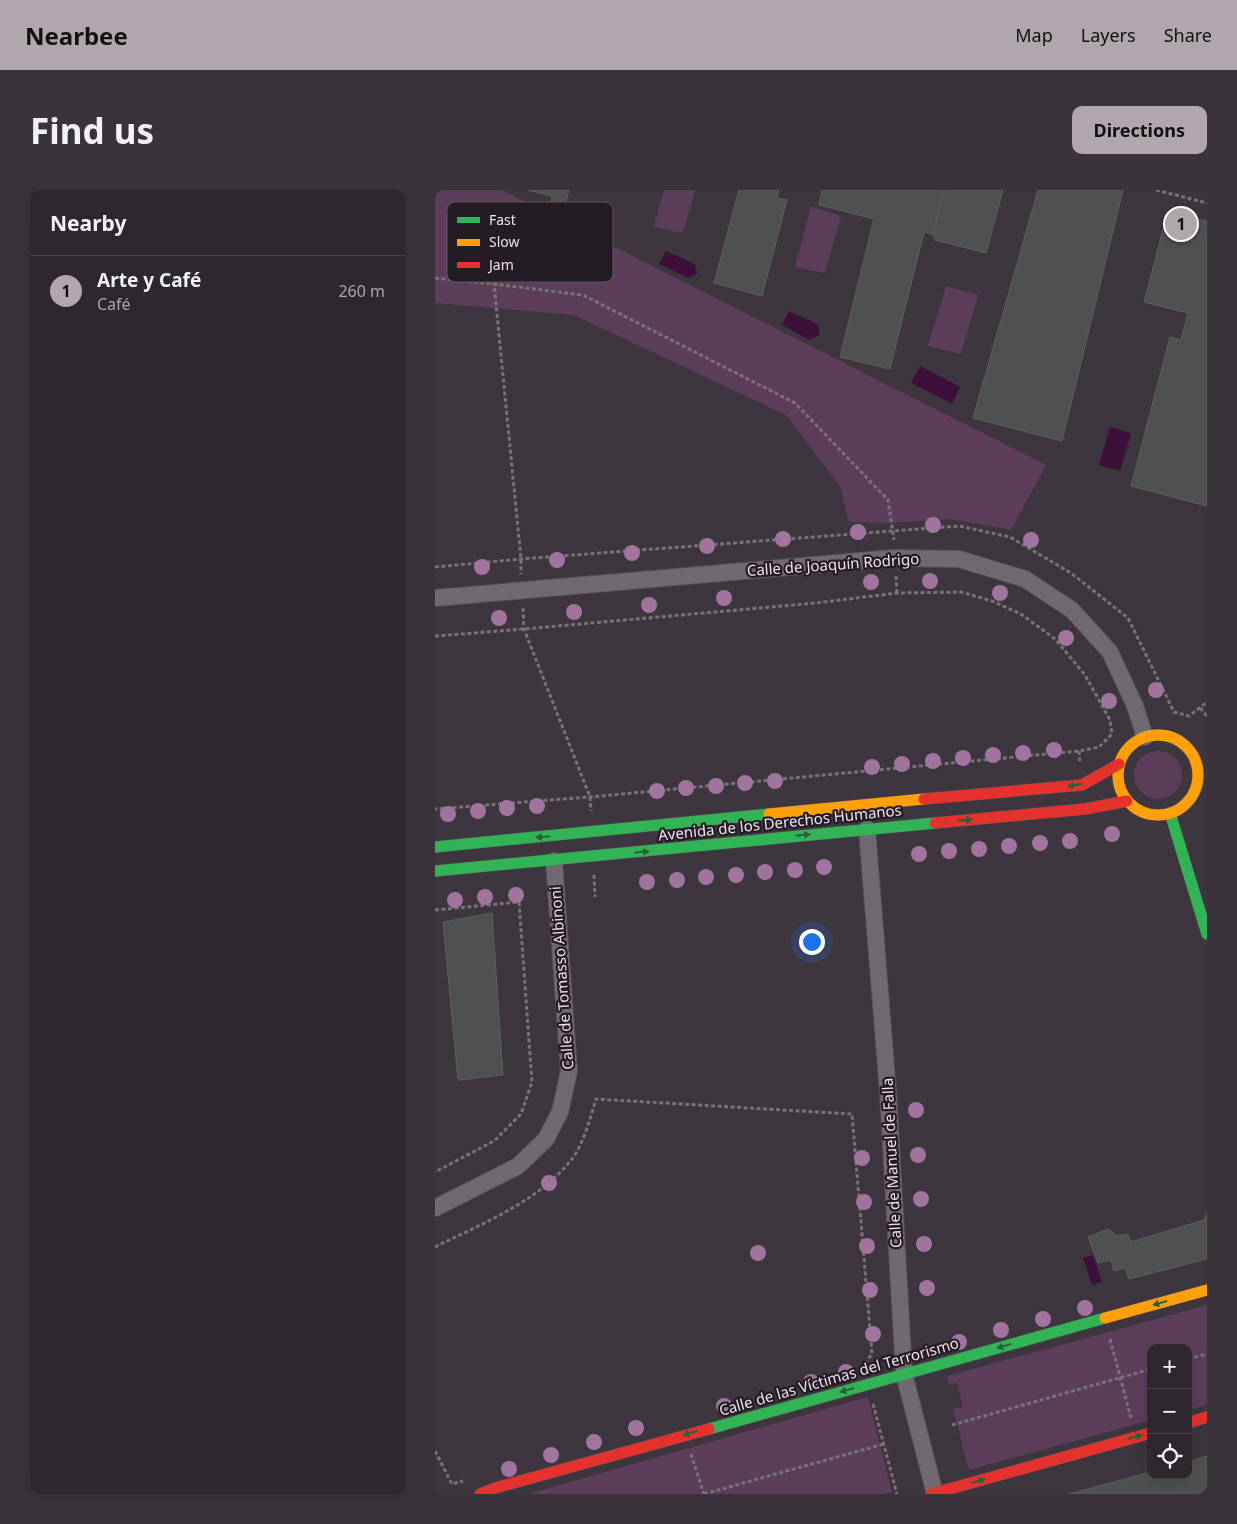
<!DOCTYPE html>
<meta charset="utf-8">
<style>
body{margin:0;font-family:"Noto Sans",sans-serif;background:#3a343a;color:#f1f3f6}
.controls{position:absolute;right:15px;bottom:15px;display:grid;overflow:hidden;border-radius:10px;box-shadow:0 5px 20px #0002}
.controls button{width:45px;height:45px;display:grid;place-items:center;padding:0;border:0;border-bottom:1px solid #49444a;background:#2e282e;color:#f1f3f6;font:25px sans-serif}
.you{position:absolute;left:376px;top:751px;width:18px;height:18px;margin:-12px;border:4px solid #fff;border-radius:50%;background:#1a73e8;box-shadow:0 0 0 8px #1a73e833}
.badge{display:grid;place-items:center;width:32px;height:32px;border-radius:50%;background:#afa6ae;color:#111;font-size:16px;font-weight:700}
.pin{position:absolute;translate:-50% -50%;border:2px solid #fff;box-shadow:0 1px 5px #0006}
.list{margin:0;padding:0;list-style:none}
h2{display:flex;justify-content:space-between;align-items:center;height:65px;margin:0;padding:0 20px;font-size:21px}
h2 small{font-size:16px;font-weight:400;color:#a7a6aa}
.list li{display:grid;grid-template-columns:32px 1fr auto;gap:15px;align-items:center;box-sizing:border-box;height:70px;padding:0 20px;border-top:1px solid #49444a}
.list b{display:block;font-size:19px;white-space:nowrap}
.list p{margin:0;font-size:16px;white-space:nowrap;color:#a7a6aa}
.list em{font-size:16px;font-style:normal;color:#a7a6aa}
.icon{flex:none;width:28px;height:28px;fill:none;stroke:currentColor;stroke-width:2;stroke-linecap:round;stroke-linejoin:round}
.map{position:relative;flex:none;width:772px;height:1304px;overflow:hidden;border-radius:10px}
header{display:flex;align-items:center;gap:30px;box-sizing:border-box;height:70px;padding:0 25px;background:#afa6ae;color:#111}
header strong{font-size:24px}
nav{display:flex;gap:28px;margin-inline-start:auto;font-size:18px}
.intro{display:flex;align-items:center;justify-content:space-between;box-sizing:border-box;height:120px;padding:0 30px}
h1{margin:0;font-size:35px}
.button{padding:12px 22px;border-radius:10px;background:#afa6ae;color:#111;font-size:18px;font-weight:700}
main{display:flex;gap:30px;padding:0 30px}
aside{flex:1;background:#2e282e;border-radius:10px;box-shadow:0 5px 20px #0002}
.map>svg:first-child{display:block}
</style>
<header>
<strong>Nearbee</strong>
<nav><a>Map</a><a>Layers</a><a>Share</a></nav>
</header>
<div class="intro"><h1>Find us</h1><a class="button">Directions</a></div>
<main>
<aside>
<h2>Nearby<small></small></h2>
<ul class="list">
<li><span class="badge">1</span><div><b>Arte y Café</b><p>Café</p></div><em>260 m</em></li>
</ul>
</aside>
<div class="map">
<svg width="772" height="1304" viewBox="0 0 772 1304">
<rect width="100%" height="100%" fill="#3e363e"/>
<g fill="#5c3e5b">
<path d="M 0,0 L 67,0 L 611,275 L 576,340 L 515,329 L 457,333 L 414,332 L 405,296 L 351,225 L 139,125 L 0,113 Z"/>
<path d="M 229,0 L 260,0 L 248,43 L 219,37 Z"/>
<path d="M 376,17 L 406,26 L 390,83 L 360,77 Z"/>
<path d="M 511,96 L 543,105 L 526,164 L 493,156 Z"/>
<circle cx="723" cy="585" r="24"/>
<path d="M 772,1115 L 772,1215 L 753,1220 L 753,1158 L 716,1158 L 716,1230 L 534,1280 L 518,1219 L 528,1217 L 522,1193 L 514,1194 L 512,1186 Z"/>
<path d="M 433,1207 L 457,1302 L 450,1304 L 93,1304 Z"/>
</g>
<g fill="#3c103b">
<path d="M 231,61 L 260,74 L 262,84 L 253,88 L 224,74 Z"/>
<path d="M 354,121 L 384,135 L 384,145 L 374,150 L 347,135 Z"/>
<path d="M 485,176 L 525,197 L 517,214 L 476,193 Z"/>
<path d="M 675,237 L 696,243 L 685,281 L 664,275 Z"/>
<path d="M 658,1065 L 667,1092 L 657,1095 L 648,1068 Z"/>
</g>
<g fill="#4f5050" stroke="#5e5f60">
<path d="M 93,0 L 134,0 L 129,18 L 116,11 L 117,6 Z"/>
<path d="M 304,0 L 344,0 L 342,8 L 352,10 L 327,106 L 279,93 Z"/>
<path d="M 387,0 L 509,0 L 498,44 L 489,42 L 455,179 L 405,167 L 439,29 L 384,15 Z"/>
<path d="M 509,0 L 568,0 L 551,63 L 500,50 L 498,44 Z"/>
<path d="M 603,0 L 688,0 L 627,251 L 538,228 Z"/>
<path d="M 733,21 L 772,31 L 772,316 L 696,296 L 735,147 L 746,150 L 753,123 L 709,112 Z"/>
<path d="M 57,723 L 68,885 L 23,890 L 8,732 Z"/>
<path d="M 772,1024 L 772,1069 L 694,1089 L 690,1078 L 679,1081 L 676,1070 L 663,1073 L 653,1047 L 673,1039 L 682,1046 L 693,1044 L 696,1052 L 769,1030 Z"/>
<path d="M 772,1266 L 772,1304 L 634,1304 L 716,1282 L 716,1285 L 753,1285 L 753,1272 Z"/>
</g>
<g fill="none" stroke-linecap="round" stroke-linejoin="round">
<g stroke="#595258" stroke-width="18">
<g id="street">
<path d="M 0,408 L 459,368 L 524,369 L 590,389 L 637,420 L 675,462 L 700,516 L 710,547"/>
<path d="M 432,639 L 453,902 L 469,1184 L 500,1304"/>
<path d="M 0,1018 L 83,976 L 111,949 L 125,922 L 134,881 L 119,671"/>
</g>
</g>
<g stroke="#595258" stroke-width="12">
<g id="fast">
<path d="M 735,623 L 772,744"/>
<path d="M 0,657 L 334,624"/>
<path d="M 0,681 L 500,633"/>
<path d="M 274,1239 L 670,1128"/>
</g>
</g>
<g stroke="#595258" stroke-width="12">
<g id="slow">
<circle cx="723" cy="585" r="40"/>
<path d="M 334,624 L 489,609"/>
<path d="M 670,1128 L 772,1100"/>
</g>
</g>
<g stroke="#595258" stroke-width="12">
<g id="jam">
<path d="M 489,609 L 647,595 L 684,574"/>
<path d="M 500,633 L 650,619 L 692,611"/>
<path d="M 753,1233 L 772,1227"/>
<path d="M 45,1304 L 60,1298 L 274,1239"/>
<path d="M 496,1304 L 716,1243"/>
</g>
</g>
<g stroke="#787277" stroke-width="3" stroke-dasharray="4 2.5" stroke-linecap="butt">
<path d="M 721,0 L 772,13"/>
<circle cx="56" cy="50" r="21"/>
<path d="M 59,72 L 59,94 L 86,369 L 86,384"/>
<path d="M 0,88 L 59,94 L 148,105 L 360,213 L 453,310 L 459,350"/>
<path d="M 0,377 L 86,369 L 524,336 L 575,347 L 636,383 L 693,428 L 739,522 L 754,526 L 772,512"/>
<path d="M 461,386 L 462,403"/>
<path d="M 88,418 L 89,439 L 155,607 L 156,621"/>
<path d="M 0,446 L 89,439 L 381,413 L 462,403 L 526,402 L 557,411 L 586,424 L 620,449 L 650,485 L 675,530 L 677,544 L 664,557 L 644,561 L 155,607 L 0,619"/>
<path d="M 765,518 L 772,526"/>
<path d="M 644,561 L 645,573"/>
<path d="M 159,685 L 160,707"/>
<path d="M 0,720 L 84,712 L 97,892 L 86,924 L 59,951 L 0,982"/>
<path d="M 0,1057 C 48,1033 103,1012 137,969 C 148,955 156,926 161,909 L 417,924 L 437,1164 L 430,1173"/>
<path d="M 675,1149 L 696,1228"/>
<path d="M 753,1169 L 772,1164"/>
<path d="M 438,1214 L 462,1304"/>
<path d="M 517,1235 L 716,1179"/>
<path d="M 0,1261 L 17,1294 L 28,1291"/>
<path d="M 256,1264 L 269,1304"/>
<path d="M 269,1304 L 449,1254"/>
</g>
<use href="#street" stroke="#706a70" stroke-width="16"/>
<use href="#fast" stroke="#30b455" stroke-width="11"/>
<use href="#slow" stroke="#ff9f0a" stroke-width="11"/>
<use href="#jam" stroke="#e5322d" stroke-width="11"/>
</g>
<g fill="#a1749f">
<circle cx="498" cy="335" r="8"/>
<circle cx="423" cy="342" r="8"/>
<circle cx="348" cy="349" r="8"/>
<circle cx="596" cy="350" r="8"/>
<circle cx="272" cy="356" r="8"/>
<circle cx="197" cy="363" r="8"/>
<circle cx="122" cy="370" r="8"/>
<circle cx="47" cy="377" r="8"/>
<circle cx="495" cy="391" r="8"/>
<circle cx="436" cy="392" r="8"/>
<circle cx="565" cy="403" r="8"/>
<circle cx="289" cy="408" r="8"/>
<circle cx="214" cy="415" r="8"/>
<circle cx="139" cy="422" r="8"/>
<circle cx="64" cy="428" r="8"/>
<circle cx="631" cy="448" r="8"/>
<circle cx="721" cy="500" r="8"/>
<circle cx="674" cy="511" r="8"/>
<circle cx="619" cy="560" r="8"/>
<circle cx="588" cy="563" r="8"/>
<circle cx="558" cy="565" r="8"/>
<circle cx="528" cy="568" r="8"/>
<circle cx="498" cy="571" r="8"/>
<circle cx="467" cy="574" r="8"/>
<circle cx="437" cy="577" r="8"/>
<circle cx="340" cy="591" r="8"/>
<circle cx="310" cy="593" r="8"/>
<circle cx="281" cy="596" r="8"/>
<circle cx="251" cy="598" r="8"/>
<circle cx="222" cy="601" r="8"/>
<circle cx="102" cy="616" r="8"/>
<circle cx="72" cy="618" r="8"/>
<circle cx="43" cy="621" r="8"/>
<circle cx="13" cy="624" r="8"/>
<circle cx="677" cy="644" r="8"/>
<circle cx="635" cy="651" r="8"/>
<circle cx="605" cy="653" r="8"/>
<circle cx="574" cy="656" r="8"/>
<circle cx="544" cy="659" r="8"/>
<circle cx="514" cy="661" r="8"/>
<circle cx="484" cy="664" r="8"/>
<circle cx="389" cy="677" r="8"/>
<circle cx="360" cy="680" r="8"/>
<circle cx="330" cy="682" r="8"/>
<circle cx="301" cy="685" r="8"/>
<circle cx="271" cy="687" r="8"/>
<circle cx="242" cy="690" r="8"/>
<circle cx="212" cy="692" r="8"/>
<circle cx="81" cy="705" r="8"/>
<circle cx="50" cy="707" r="8"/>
<circle cx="20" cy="710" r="8"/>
<circle cx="481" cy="920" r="8"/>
<circle cx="483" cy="965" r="8"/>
<circle cx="427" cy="968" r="8"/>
<circle cx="114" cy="993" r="8"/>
<circle cx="486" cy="1009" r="8"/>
<circle cx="429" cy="1012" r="8"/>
<circle cx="489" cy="1054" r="8"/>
<circle cx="432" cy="1056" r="8"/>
<circle cx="323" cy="1063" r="8"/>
<circle cx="492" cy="1098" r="8"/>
<circle cx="435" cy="1100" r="8"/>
<circle cx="650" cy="1118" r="8"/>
<circle cx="608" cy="1129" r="8"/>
<circle cx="566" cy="1140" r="8"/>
<circle cx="438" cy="1144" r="8"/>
<circle cx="524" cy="1152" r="8"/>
<circle cx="411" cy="1182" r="8"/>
<circle cx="376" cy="1192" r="8"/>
<circle cx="289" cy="1216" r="8"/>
<circle cx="201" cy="1238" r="8"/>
<circle cx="159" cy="1252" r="8"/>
<circle cx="116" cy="1265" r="8"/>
<circle cx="74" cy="1279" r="8"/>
</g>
<defs><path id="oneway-solid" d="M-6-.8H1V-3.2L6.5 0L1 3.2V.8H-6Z" transform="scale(1.25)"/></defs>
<g fill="#29603a">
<use href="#oneway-solid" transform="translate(640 595) rotate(172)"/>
<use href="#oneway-solid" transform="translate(530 630) rotate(-5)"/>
<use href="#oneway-solid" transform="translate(368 645) rotate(-6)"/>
<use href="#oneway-solid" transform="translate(108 647) rotate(175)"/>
<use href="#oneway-solid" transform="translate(207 662) rotate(-6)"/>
<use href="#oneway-solid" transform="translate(725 1113) rotate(164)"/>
<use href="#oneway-solid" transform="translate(569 1156) rotate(164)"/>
<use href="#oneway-solid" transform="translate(412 1200) rotate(164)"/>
<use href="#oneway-solid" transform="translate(255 1243) rotate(164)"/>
<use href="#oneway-solid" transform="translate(700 1247) rotate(-15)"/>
<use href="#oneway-solid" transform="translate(543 1291) rotate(-16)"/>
</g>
<g text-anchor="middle" stroke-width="4.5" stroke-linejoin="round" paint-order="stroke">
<g font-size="15" fill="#ece2eb" stroke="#241c23">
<text transform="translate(398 375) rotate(-4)" y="5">Calle de Joaquín Rodrigo</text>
<text transform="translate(345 633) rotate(-6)" y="5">Avenida de los Derechos Humanos</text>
<text transform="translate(127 788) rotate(-94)" y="5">Calle de Tomasso Albinoni</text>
<text transform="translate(457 973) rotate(-93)" y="5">Calle de Manuel de Falla</text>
<text transform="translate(404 1187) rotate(-16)" y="5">Calle de las Víctimas del Terrorismo</text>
</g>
</g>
<rect x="12" y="12" width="166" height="80" rx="8" fill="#241c23" stroke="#60575f" stroke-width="1"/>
<rect x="22" y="27" width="23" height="6" fill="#30b455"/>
<rect x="22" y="49" width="23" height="7" fill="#ff9f0a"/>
<rect x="22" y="72" width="23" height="6" fill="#e5322d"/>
<g font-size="14" fill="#ece2eb">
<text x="54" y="35">Fast</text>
<text x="54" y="57">Slow</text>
<text x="54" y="80">Jam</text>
</g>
</svg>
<div class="controls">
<button>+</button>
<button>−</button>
<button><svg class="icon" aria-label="locate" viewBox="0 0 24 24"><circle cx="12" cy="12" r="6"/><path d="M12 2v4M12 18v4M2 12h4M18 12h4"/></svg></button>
</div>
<div class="you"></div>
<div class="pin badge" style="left:746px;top:34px">1</div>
</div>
</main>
